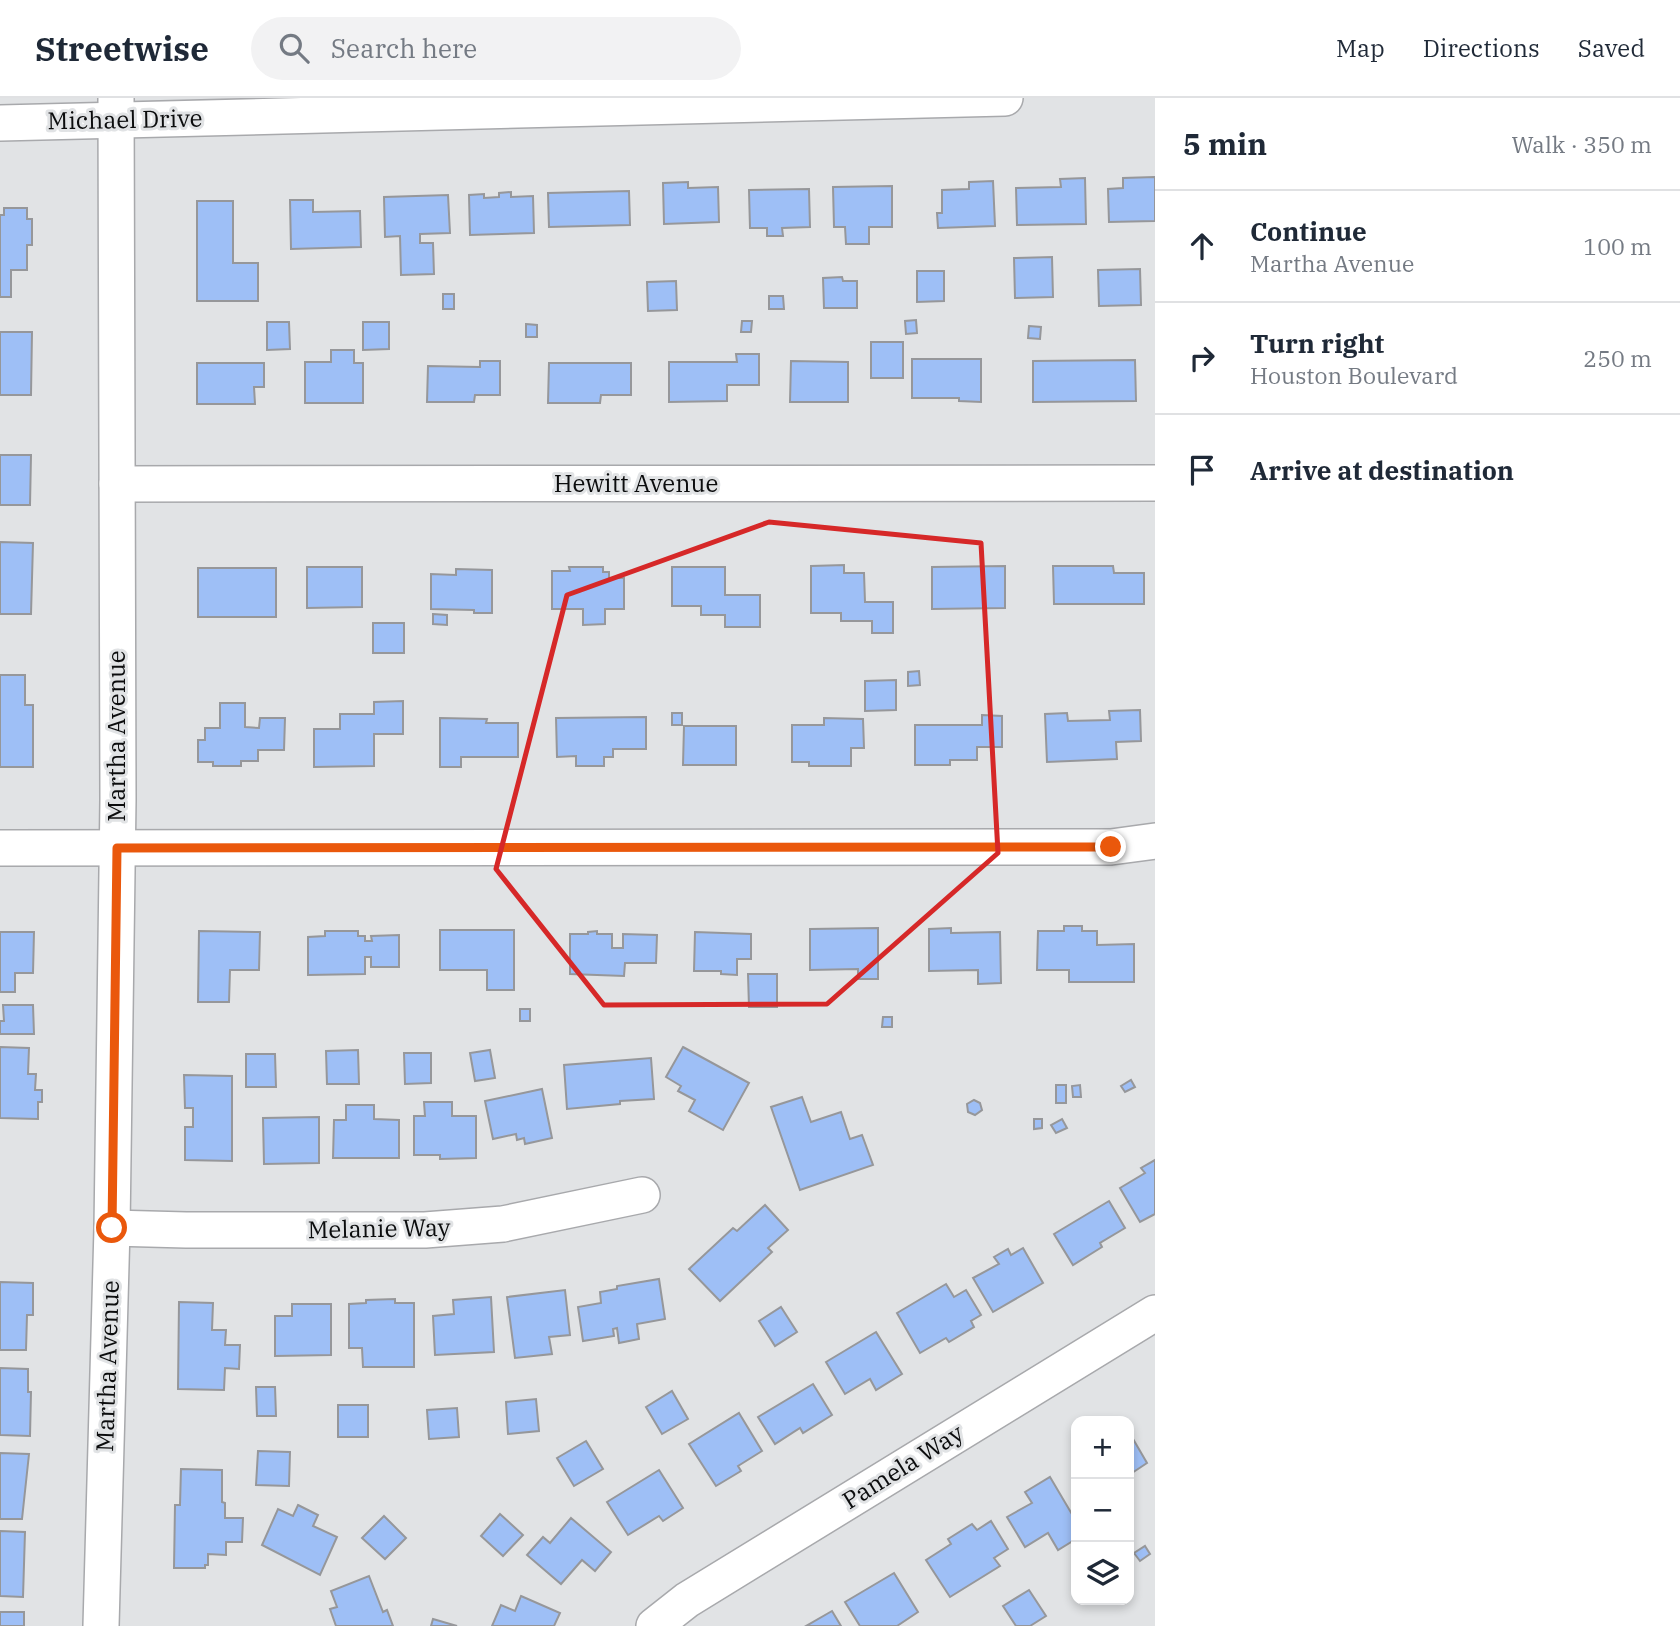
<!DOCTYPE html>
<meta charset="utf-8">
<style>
body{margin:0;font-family:"IBM Plex Serif",serif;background:#f2f2f3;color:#1f2937}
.controls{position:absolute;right:21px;bottom:21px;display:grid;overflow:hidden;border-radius:14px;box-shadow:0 4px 10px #0003}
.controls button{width:63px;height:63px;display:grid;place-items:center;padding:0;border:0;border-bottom:2px solid #e0e1e3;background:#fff;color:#1f2937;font:35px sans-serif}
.stop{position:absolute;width:21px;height:21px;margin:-16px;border:5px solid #ea580c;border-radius:50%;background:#fff}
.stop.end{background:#ea580c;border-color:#fff;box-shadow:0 2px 7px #0008}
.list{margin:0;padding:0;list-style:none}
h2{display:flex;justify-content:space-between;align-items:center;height:91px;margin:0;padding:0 28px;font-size:30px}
h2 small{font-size:23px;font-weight:400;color:#747a83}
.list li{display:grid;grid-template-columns:46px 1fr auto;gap:21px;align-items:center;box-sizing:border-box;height:112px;padding:0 28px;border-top:2px solid #e0e1e3}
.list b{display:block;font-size:26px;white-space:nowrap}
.list p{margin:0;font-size:23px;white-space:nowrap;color:#747a83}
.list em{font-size:23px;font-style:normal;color:#747a83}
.icon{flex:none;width:38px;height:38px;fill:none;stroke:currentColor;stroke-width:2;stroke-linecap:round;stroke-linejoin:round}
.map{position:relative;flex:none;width:1155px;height:1528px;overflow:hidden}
header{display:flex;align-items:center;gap:42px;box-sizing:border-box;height:98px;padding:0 35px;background:#fff;border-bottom:2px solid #e0e1e3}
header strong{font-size:33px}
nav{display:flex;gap:38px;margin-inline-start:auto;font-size:24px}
.search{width:490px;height:63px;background:#f2f2f3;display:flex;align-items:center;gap:18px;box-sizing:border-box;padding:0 24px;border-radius:38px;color:#747a83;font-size:26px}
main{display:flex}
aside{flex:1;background:#fff}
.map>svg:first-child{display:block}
</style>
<header>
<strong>Streetwise</strong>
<div class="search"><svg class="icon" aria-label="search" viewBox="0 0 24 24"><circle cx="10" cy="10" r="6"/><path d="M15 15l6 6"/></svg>Search here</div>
<nav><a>Map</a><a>Directions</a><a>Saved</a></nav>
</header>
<main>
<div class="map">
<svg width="1155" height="1528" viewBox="0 0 1155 1528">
<rect width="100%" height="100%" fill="#e1e3e5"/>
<g fill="#9ebff6" stroke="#96979a" stroke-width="2">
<path d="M 1155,79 L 1155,123 L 1109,124 L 1108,91 L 1123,90 L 1123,80 Z"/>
<path d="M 1085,80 L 1086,126 L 1017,127 L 1016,90 L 1061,89 L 1060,81 Z"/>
<path d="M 993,83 L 995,128 L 938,130 L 937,115 L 942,115 L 942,92 L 969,91 L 969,84 Z"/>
<path d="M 688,84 L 688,90 L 718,89 L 719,124 L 664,126 L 663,85 Z"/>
<path d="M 892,88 L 892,129 L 869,129 L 869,146 L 846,146 L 845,129 L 834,129 L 833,89 Z"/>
<path d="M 809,91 L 810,129 L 782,130 L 783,138 L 767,138 L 767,130 L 750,130 L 749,92 Z"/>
<path d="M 629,93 L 630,127 L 549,129 L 548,95 Z"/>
<path d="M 511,94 L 511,99 L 533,98 L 534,135 L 470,137 L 469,97 L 484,96 L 484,100 L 499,99 L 499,95 Z"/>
<path d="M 448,97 L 450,135 L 420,136 L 420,145 L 433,145 L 434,176 L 401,177 L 400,138 L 385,139 L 384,99 Z"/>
<path d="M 290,102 L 313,102 L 313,114 L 360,113 L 361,149 L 291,151 Z"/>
<path d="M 197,103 L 233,103 L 233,165 L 258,165 L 258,203 L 197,203 Z"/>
<path d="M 4,110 L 27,110 L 27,121 L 32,121 L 32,147 L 27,147 L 27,172 L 11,172 L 11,199 L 0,199 L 0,117 L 4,117 Z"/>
<path d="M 1052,159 L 1053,199 L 1015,200 L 1014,160 Z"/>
<path d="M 1140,171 L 1141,207 L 1099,208 L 1098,172 Z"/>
<path d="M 917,173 L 944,173 L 944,203 L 917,204 Z"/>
<path d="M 842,179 L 843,183 L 857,183 L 857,210 L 824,210 L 823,180 Z"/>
<path d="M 676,183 L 677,212 L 648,213 L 647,184 Z"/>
<rect x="443" y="196" width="11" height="15"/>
<path d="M 769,198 L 783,198 L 784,211 L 769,211 Z"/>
<path d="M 916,222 L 917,235 L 906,236 L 905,223 Z"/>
<path d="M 742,223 L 752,223 L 751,234 L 741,234 Z"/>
<path d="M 267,224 L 289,224 L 290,251 L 267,252 Z"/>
<path d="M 363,224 L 389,224 L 389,251 L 363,252 Z"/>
<path d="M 526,226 L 537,227 L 537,239 L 526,239 Z"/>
<path d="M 1029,228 L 1041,229 L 1040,241 L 1028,240 Z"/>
<path d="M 0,234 L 32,234 L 31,297 L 0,297 Z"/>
<rect x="871" y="244" width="32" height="36"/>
<path d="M 331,252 L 354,252 L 354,265 L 363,265 L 363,305 L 305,305 L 305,264 L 331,264 Z"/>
<path d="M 736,256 L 759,256 L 759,287 L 727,287 L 727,303 L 669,304 L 669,264 L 737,264 Z"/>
<path d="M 912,261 L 981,261 L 981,304 L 959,303 L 959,300 L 912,300 Z"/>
<path d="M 1135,262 L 1136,303 L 1033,304 L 1033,263 Z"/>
<path d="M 480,263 L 500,263 L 500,297 L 475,297 L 474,304 L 427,304 L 428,268 L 480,269 Z"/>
<path d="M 791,263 L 848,264 L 848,304 L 790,304 Z"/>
<path d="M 197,265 L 264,265 L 264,289 L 254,289 L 255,306 L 197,306 Z"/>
<path d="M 549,265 L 631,265 L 631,297 L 601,297 L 600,305 L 548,305 Z"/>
<path d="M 0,357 L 31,357 L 30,407 L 0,407 Z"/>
<path d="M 0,444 L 33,445 L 31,516 L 0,516 Z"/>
<path d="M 844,467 L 844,475 L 864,475 L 865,504 L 893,504 L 893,535 L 872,535 L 872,523 L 841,523 L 841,515 L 811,515 L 811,468 Z"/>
<path d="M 1005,468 L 1005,510 L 932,511 L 932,469 Z"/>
<path d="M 1053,468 L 1113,468 L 1114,475 L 1144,475 L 1144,506 L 1054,506 Z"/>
<path d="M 307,469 L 362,469 L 362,509 L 307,510 Z"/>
<path d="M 569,469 L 603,469 L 603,474 L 609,474 L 609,480 L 624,480 L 624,511 L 605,511 L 605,526 L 583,527 L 583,511 L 552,511 L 552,473 L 570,473 Z"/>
<path d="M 672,469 L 725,469 L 725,497 L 760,497 L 760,529 L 725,529 L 725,517 L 701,517 L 701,508 L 672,508 Z"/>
<rect x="198" y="470" width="78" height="49"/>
<path d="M 456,471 L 492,472 L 492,515 L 474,515 L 474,512 L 431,511 L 431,476 L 456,477 Z"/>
<path d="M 433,516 L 447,517 L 447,527 L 433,526 Z"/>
<rect x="373" y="525" width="31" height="30"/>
<path d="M 919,573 L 920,587 L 908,588 L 908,574 Z"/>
<path d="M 0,577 L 25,577 L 25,607 L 33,607 L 33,669 L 0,669 Z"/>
<path d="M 896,582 L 896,612 L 865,613 L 865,583 Z"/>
<path d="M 403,603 L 403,636 L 374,636 L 374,668 L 314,669 L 314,631 L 340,631 L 340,616 L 374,616 L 374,604 Z"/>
<path d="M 220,605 L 245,605 L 245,629 L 259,630 L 260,620 L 285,620 L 284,652 L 258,652 L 258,663 L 241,663 L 241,668 L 213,668 L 213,664 L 198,664 L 198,642 L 205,642 L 205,630 L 220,630 Z"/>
<path d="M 1140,612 L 1141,643 L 1116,644 L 1117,661 L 1047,664 L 1045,616 L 1067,615 L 1068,623 L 1110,622 L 1109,613 Z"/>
<rect x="672" y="615" width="10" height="12"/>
<path d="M 982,617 L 1002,618 L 1002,649 L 977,649 L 977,662 L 950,662 L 950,667 L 915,667 L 915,627 L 982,627 Z"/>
<path d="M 646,619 L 646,651 L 613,651 L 613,659 L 604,659 L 604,668 L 576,668 L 576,658 L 557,659 L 556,620 Z"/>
<path d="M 440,620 L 487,621 L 486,625 L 518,625 L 518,659 L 461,659 L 461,669 L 440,669 Z"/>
<path d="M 824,620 L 863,621 L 864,650 L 851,650 L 851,668 L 809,668 L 809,664 L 792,664 L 792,627 L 824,627 Z"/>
<path d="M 684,628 L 736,628 L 736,667 L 683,667 Z"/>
<path d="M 1064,828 L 1082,828 L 1082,833 L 1097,833 L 1097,847 L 1134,846 L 1134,884 L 1069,884 L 1069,872 L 1037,872 L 1038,833 L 1064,833 Z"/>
<path d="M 878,830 L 878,881 L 858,881 L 858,871 L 810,872 L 810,831 Z"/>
<path d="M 951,830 L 951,835 L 1000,834 L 1001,885 L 978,886 L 978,872 L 929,873 L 929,831 Z"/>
<path d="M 440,832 L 514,832 L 514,892 L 487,892 L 487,872 L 440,872 Z"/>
<path d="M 199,833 L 260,834 L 259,872 L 230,872 L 229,904 L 198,904 Z"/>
<path d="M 325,833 L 358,833 L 358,838 L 365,838 L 365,843 L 372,843 L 371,838 L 399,837 L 399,869 L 371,869 L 371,859 L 365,859 L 365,876 L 308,877 L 308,839 L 325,838 Z"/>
<path d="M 597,833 L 597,836 L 612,836 L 612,850 L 623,850 L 623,836 L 657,837 L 656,865 L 625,865 L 624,878 L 570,876 L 570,836 L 588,836 L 588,834 Z"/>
<path d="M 0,834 L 34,834 L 33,875 L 15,875 L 15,894 L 0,894 Z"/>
<path d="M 695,834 L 751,836 L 751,861 L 737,861 L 737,877 L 721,876 L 721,873 L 694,873 Z"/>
<path d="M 748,876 L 777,876 L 777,909 L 749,909 Z"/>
<path d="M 3,907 L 33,907 L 34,936 L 0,936 L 0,923 L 4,923 Z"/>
<rect x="520" y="911" width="10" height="12"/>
<path d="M 883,919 L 892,919 L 892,929 L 882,929 Z"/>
<path d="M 0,949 L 29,950 L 28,976 L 36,976 L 35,992 L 42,992 L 42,1004 L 38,1004 L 38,1021 L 0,1020 Z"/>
<path d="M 683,949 L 749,985 L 723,1032 L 689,1013 L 695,1002 L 678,993 L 681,988 L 666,979 Z"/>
<path d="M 358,952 L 359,986 L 327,986 L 326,953 Z"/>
<path d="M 490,952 L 495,980 L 475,983 L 470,955 Z"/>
<path d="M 404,955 L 431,955 L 431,985 L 405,986 Z"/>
<path d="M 246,956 L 275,956 L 276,989 L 246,989 Z"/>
<path d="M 651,960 L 654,1001 L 620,1003 L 620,1006 L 567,1011 L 564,967 Z"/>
<path d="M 184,977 L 232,978 L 232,1063 L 185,1062 L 185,1029 L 193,1029 L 193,1010 L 185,1010 Z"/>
<path d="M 1131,982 L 1135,989 L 1125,994 L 1121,988 Z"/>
<rect x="1056" y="987" width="10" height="18"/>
<path d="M 1080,987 L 1081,999 L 1073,999 L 1072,988 Z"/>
<path d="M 542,991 L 552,1040 L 525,1046 L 524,1040 L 517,1042 L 516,1036 L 493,1041 L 485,1003 Z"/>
<path d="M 802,999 L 811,1024 L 841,1014 L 850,1041 L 862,1037 L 873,1067 L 800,1092 L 771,1009 Z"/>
<path d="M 974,1002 L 980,1005 L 982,1012 L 975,1017 L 968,1014 L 967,1006 Z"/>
<path d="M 424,1004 L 452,1004 L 452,1018 L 476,1018 L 476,1060 L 440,1061 L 440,1057 L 414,1057 L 414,1018 L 425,1018 Z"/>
<path d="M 346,1007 L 374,1007 L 374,1021 L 399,1022 L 399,1060 L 333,1060 L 334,1022 L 346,1022 Z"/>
<path d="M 319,1019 L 319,1065 L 264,1066 L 263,1020 Z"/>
<path d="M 1034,1021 L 1042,1021 L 1042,1030 L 1034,1031 Z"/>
<path d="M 1062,1021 L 1067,1030 L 1056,1035 L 1051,1027 Z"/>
<path d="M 1155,1062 L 1155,1116 L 1140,1124 L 1120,1090 L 1145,1075 L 1141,1070 Z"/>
<path d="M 1109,1103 L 1125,1130 L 1100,1145 L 1102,1149 L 1073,1167 L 1054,1136 Z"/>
<path d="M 765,1107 L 788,1132 L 768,1150 L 772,1154 L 720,1203 L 689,1171 L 733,1130 L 737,1133 Z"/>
<path d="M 1023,1150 L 1043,1185 L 993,1214 L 973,1180 L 999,1166 L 994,1159 L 1008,1151 L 1011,1157 Z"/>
<path d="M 659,1181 L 665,1221 L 637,1226 L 639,1241 L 619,1245 L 617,1230 L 613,1231 L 614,1238 L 583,1243 L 578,1209 L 601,1205 L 600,1194 L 617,1191 L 617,1188 Z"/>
<path d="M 0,1184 L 33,1185 L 33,1217 L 27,1217 L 26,1252 L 0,1252 Z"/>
<path d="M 946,1186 L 954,1199 L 966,1192 L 981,1217 L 971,1223 L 974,1229 L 949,1244 L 946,1240 L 920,1255 L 897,1215 Z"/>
<path d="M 565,1192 L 570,1237 L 549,1239 L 552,1256 L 515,1260 L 507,1199 Z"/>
<path d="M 491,1199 L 494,1254 L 435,1257 L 433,1218 L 454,1216 L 453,1202 Z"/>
<path d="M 395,1201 L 395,1205 L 414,1205 L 414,1269 L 363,1269 L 362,1250 L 349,1250 L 349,1206 L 366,1205 L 366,1202 Z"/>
<path d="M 179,1204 L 213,1205 L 212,1232 L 226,1232 L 225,1247 L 240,1247 L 239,1271 L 225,1270 L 224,1292 L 178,1291 Z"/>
<path d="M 292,1206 L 331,1206 L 331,1257 L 275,1258 L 275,1218 L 292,1218 Z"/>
<path d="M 781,1209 L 797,1234 L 775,1248 L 759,1223 Z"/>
<path d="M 876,1234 L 902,1276 L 876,1292 L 870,1281 L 845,1296 L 826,1264 Z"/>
<path d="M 0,1270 L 28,1271 L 28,1294 L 31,1294 L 30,1338 L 0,1337 Z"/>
<path d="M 813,1286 L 832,1317 L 803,1335 L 800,1330 L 775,1346 L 758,1319 Z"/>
<path d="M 256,1289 L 275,1289 L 276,1318 L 257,1318 Z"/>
<path d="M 672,1293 L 688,1321 L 662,1336 L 646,1309 Z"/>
<path d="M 536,1301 L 539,1333 L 508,1336 L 506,1304 Z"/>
<rect x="338" y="1307" width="30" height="32"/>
<path d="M 457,1310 L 459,1339 L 429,1341 L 427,1312 Z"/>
<path d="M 739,1315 L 762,1353 L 738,1368 L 741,1373 L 716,1388 L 689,1346 Z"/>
<path d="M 1129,1334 L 1147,1365 L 1129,1377 Z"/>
<path d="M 586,1343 L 603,1371 L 574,1388 L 557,1360 Z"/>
<path d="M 258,1353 L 290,1354 L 289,1388 L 256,1387 Z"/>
<path d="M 0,1355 L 29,1356 L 22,1421 L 0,1421 Z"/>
<path d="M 181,1371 L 222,1372 L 222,1404 L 225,1405 L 225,1420 L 243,1420 L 242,1444 L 226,1444 L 226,1457 L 208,1456 L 208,1467 L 205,1467 L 205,1470 L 174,1470 L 175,1407 L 180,1407 Z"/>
<path d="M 659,1372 L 683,1410 L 663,1423 L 659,1418 L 628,1437 L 607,1404 Z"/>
<path d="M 1050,1379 L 1076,1423 L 1076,1441 L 1058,1452 L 1048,1435 L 1025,1449 L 1007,1419 L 1032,1405 L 1025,1394 Z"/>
<path d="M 298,1407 L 318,1417 L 313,1428 L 337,1439 L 320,1477 L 262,1447 L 278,1411 L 293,1418 Z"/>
<path d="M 500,1416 L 523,1437 L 503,1458 L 481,1438 Z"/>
<path d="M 384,1418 L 406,1440 L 385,1461 L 362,1440 Z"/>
<path d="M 571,1420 L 611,1454 L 595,1473 L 582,1462 L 561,1486 L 527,1457 L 543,1439 L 550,1445 Z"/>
<path d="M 991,1423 L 1008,1451 L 994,1460 L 1000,1468 L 950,1499 L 926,1462 L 951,1446 L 948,1441 L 972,1426 L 977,1432 Z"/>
<path d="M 0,1433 L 25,1434 L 23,1499 L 0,1498 Z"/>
<path d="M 1145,1448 L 1150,1456 L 1140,1463 L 1134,1455 Z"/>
<path d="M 894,1475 L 918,1514 L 897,1528 L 860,1528 L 845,1504 Z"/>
<path d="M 369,1478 L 383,1514 L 387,1512 L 393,1528 L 336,1528 L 330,1511 L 337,1509 L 331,1493 Z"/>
<path d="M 1029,1492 L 1046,1518 L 1030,1528 L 1016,1528 L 1003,1508 Z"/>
<path d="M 521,1498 L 560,1515 L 554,1528 L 492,1528 L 501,1507 L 515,1513 Z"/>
<path d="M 832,1513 L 841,1528 L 806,1528 Z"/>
<rect x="0" y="1514" width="24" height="14"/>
<path d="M 433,1521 L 457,1528 L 431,1528 Z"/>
</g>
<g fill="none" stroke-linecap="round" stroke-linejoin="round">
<g stroke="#a8a9ac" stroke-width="38">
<g id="minor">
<path d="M 0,25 L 1005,0"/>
<path d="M 117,386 L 1155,385"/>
<path d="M 0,750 L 1111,749 L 1155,743"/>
<path d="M 112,1130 L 186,1132 L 425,1132 L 503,1126 L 642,1097"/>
<path d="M 101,1528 L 112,1130 L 118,702 L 116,0"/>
<path d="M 654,1528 L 687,1502 L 1155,1215"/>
</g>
</g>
<use href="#minor" stroke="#fff" stroke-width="35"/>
</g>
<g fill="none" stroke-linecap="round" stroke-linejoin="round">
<path stroke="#ea580c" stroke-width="9" d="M 112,1130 L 117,750 L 1111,749"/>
</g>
<path fill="none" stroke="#d62828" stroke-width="5" stroke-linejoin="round" d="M 769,424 L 981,445 L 998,755 L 827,906 L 604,907 L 496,771 L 567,497 Z"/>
<g text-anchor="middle" stroke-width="6" stroke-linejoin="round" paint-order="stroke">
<g font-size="24" fill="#0b0c0d" stroke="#e1e3e5">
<text transform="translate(125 22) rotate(-1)" y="8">Michael Drive</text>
<text x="636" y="394">Hewitt Avenue</text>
<text transform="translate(117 638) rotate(-90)" y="8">Martha Avenue</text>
<text transform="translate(379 1131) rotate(-1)" y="8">Melanie Way</text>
<text transform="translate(108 1268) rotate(-88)" y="8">Martha Avenue</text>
<text transform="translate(903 1369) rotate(-32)" y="8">Pamela Way</text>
</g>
</g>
</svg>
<div class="controls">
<button>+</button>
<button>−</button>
<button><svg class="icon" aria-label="layers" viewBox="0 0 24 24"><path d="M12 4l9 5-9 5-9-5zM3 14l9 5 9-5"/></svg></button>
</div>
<div class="stop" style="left:112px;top:1130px"></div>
<div class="stop end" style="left:1111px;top:749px"></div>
</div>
<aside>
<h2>5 min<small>Walk · 350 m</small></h2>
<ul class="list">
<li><svg class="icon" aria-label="ahead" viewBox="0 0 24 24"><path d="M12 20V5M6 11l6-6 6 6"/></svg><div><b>Continue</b><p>Martha Avenue</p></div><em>100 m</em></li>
<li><svg class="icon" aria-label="right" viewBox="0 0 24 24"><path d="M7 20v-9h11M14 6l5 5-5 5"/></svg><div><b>Turn right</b><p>Houston Boulevard</p></div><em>250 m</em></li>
<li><svg class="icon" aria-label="arrive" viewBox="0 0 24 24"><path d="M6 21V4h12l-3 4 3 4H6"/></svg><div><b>Arrive at destination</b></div></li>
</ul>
</aside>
</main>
